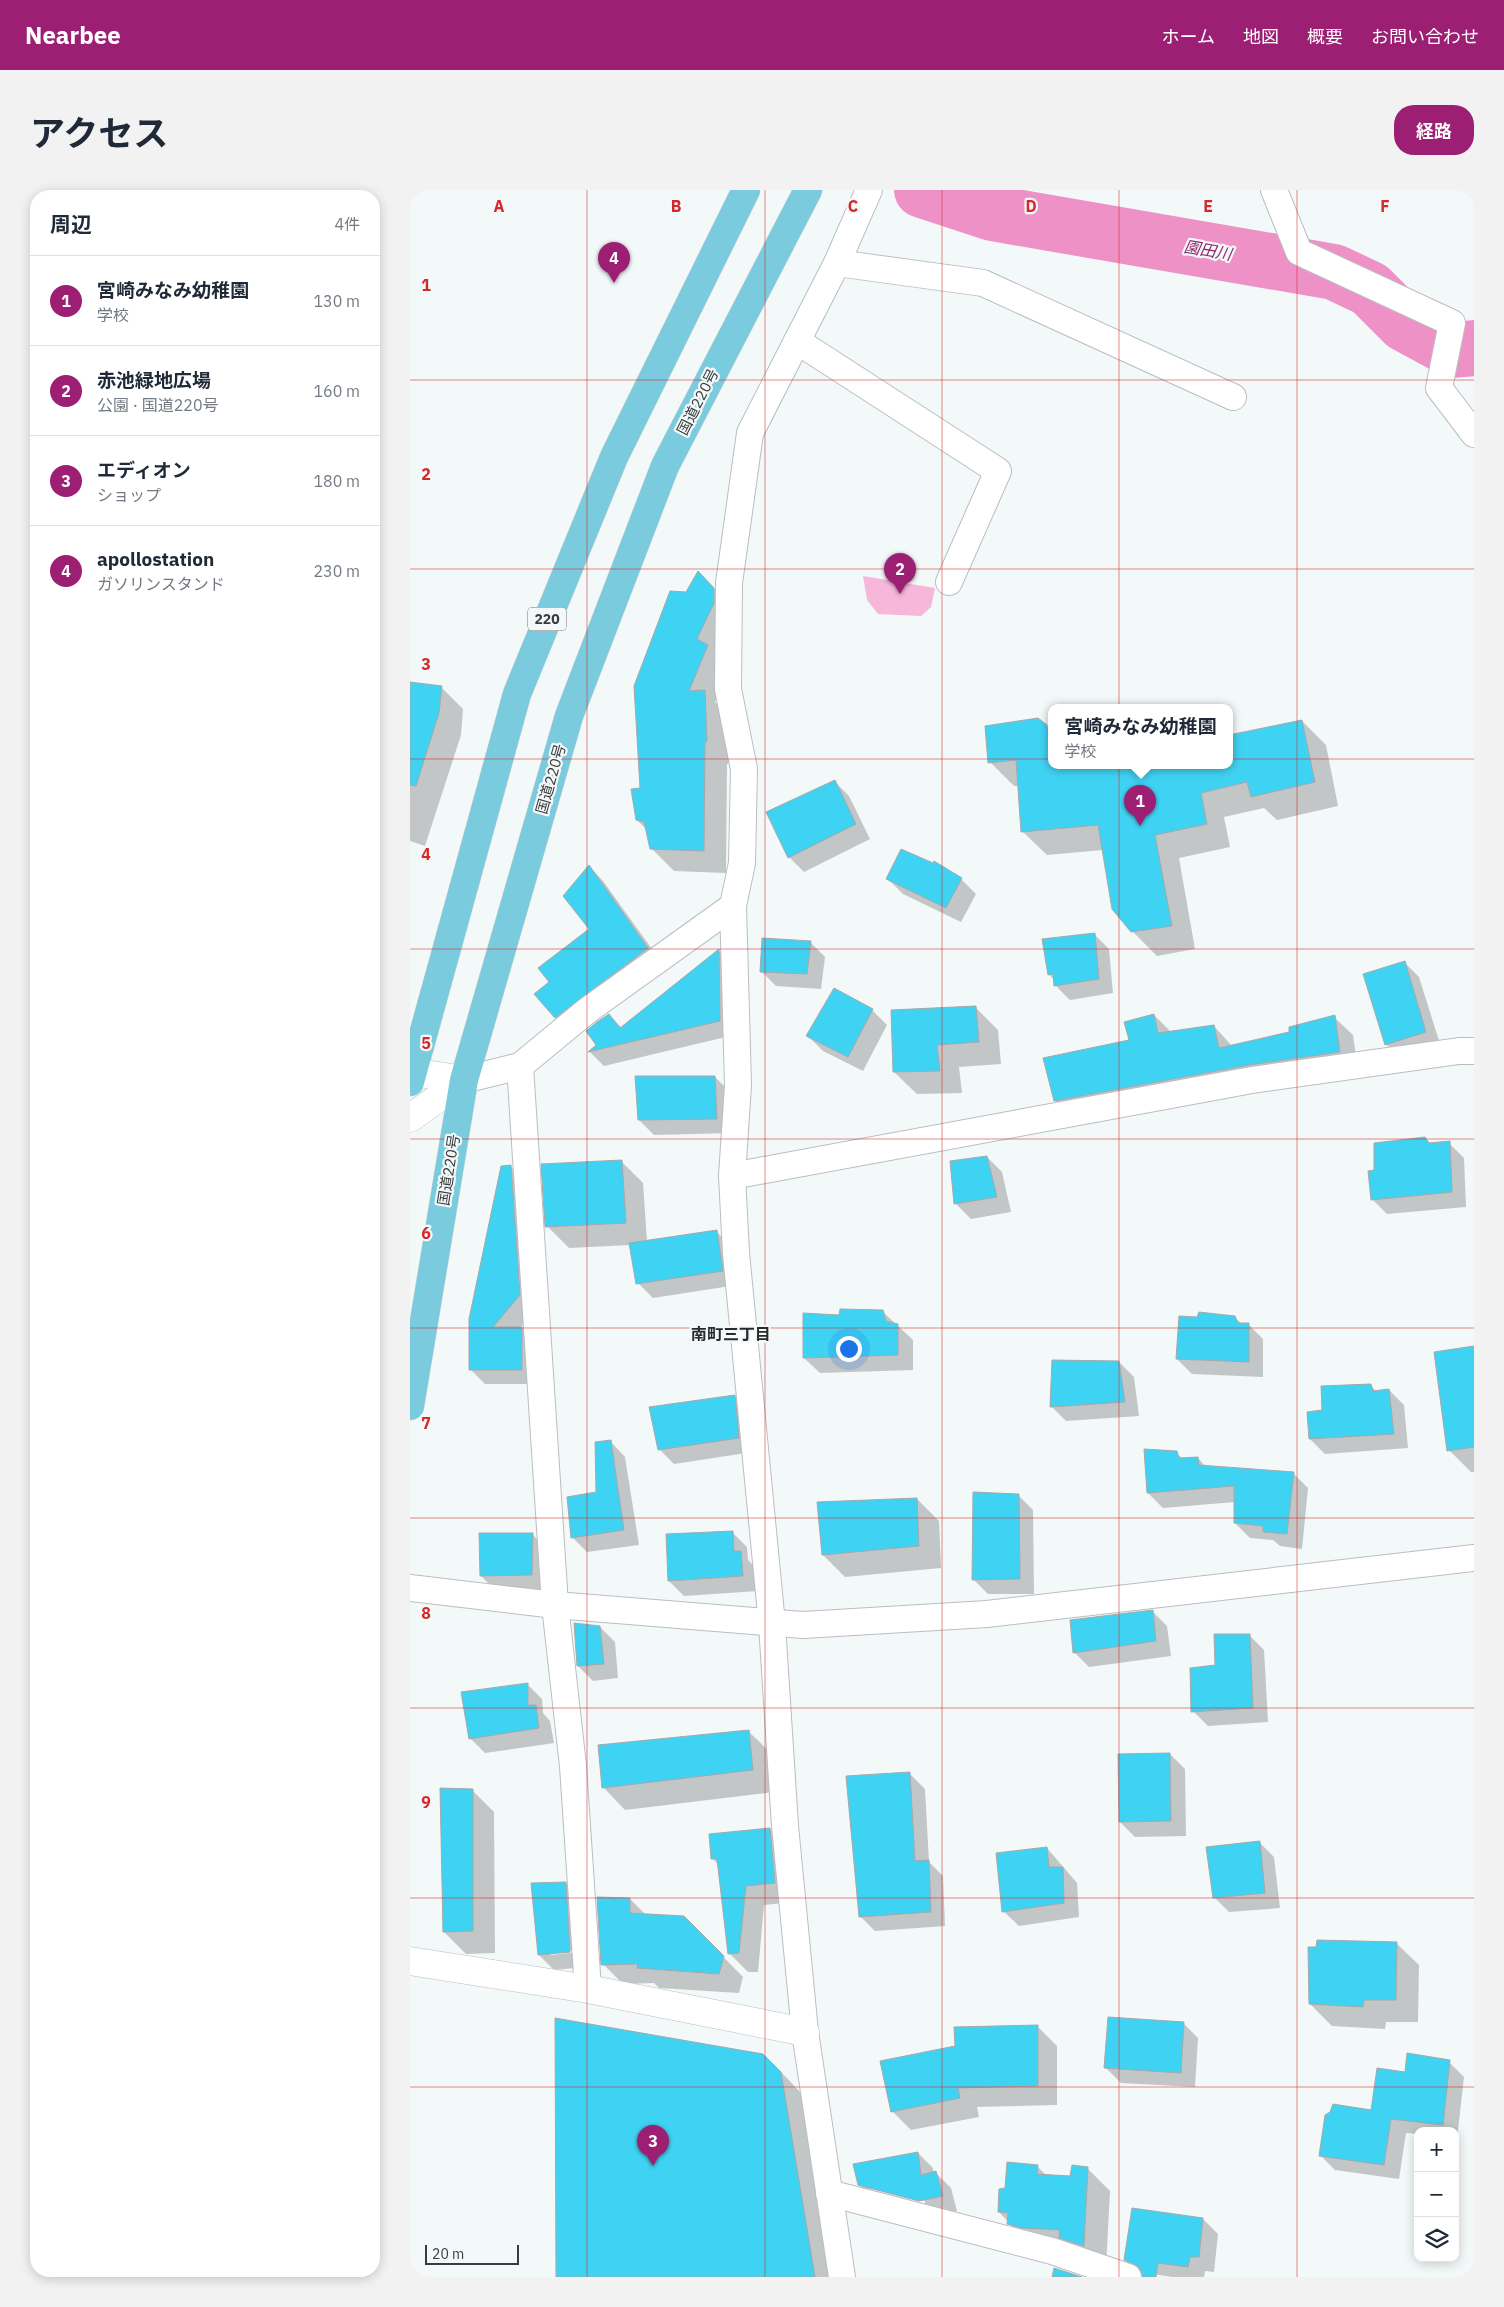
<!DOCTYPE html>
<html lang="ja">
<meta charset="utf-8">
<style>
body{margin:0;font-family:"IBM Plex Sans","Noto Sans JP",sans-serif;background:#f2f2f3;color:#1f2937}
.controls{position:absolute;right:15px;bottom:15px;display:grid;overflow:hidden;border-radius:10px;box-shadow:0 2px 12px #0003}
.controls button{width:45px;height:45px;display:grid;place-items:center;padding:0;border:0;border-bottom:1px solid #e0e1e3;background:#fff;color:#1f2937;font:25px sans-serif}
.scale{position:absolute;left:15px;bottom:12px;width:94px;box-sizing:border-box;padding-left:5px;border:2px solid #3a3b3c;border-top:0;font-size:14px;line-height:18px;white-space:nowrap;color:#3a3b3c;-webkit-text-stroke:4px #f3f8f9;paint-order:stroke}
.you{position:absolute;left:438px;top:1158px;width:18px;height:18px;margin:-12px;border:4px solid #fff;border-radius:50%;background:#1a73e8;box-shadow:0 0 0 8px #1a73e833}
.badge{display:grid;place-items:center;width:32px;height:32px;border-radius:50%;background:#9c1f74;color:#fff;font-size:16px;font-weight:700}
.pin{position:absolute;translate:-50% -41px;filter:drop-shadow(0 1px 2px #0008)}
.pin::after{content:'';position:absolute;top:26px;width:18px;height:15px;background:inherit;clip-path:polygon(0 0,100% 0,50% 100%)}
.popup{position:absolute;left:638px;top:514px;width:185px;height:65px;box-sizing:border-box;display:grid;place-content:center;border-radius:10px;background:#fff;filter:drop-shadow(0 1px 4px #0005);font-size:16px;white-space:nowrap;color:#747a83}
.popup b{font-size:19px;color:#1f2937}
.popup::after{content:'';position:absolute;left:50%;top:100%;margin-left:-10px;border:10px solid transparent;border-top-color:#fff}
.list{margin:0;padding:0;list-style:none}
h2{display:flex;justify-content:space-between;align-items:center;height:65px;margin:0;padding:0 20px;font-size:21px}
h2 small{font-size:16px;font-weight:400;color:#747a83}
.list li{display:grid;grid-template-columns:32px 1fr auto;gap:15px;align-items:center;box-sizing:border-box;height:90px;padding:0 20px;border-top:1px solid #e0e1e3}
.list b{display:block;font-size:19px;white-space:nowrap}
.list p{margin:0;font-size:16px;white-space:nowrap;color:#747a83}
.list em{font-size:16px;font-style:normal;color:#747a83}
.icon{flex:none;width:28px;height:28px;fill:none;stroke:currentColor;stroke-width:2;stroke-linecap:round;stroke-linejoin:round}
.map{position:relative;flex:none;width:1064px;height:2087px;overflow:hidden;border-radius:20px}
header{display:flex;align-items:center;gap:30px;box-sizing:border-box;height:70px;padding:0 25px;background:#9c1f74;color:#fff}
header strong{font-size:24px}
nav{display:flex;gap:28px;margin-inline-start:auto;font-size:18px}
.intro{display:flex;align-items:center;justify-content:space-between;box-sizing:border-box;height:120px;padding:0 30px}
h1{margin:0;font-size:35px}
.button{padding:12px 22px;border-radius:20px;background:#9c1f74;color:#fff;font-size:18px;font-weight:700}
main{display:flex;gap:30px;padding:0 30px}
aside{flex:1;background:#fff;border-radius:20px;box-shadow:0 2px 12px #0003}
.map>svg:first-child{display:block}
</style>
<header>
<strong>Nearbee</strong>
<nav><a>ホーム</a><a>地図</a><a>概要</a><a>お問い合わせ</a></nav>
</header>
<div class="intro"><h1>アクセス</h1><a class="button">経路</a></div>
<main>
<aside>
<h2>周辺<small>4件</small></h2>
<ul class="list">
<li><span class="badge">1</span><div><b>宮崎みなみ幼稚園</b><p>学校</p></div><em>130 m</em></li>
<li><span class="badge">2</span><div><b>赤池緑地広場</b><p>公園 · 国道220号</p></div><em>160 m</em></li>
<li><span class="badge">3</span><div><b>エディオン</b><p>ショップ</p></div><em>180 m</em></li>
<li><span class="badge">4</span><div><b>apollostation</b><p>ガソリンスタンド</p></div><em>230 m</em></li>
</ul>
</aside>
<div class="map">
<svg width="1064" height="2087" viewBox="0 0 1064 2087">
<rect width="100%" height="100%" fill="#f3f8f9"/>
<path fill="#f6b7da" d="M 453,386 L 525,398 L 521,417 L 511,426 L 468,424 L 457,410 Z"/>
<g fill="#0003" fill-rule="evenodd">
<path d="M 288,383 L 310,405 L 320,478 L 305,512 L 317,524 L 319,573 L 317,574 L 316,683 L 264,681 L 242,659 L 237,640 L 227,630 L 231,600 L 276,403 Z"/>
<path d="M 0,494 L 31,497 L 53,519 L 51,545 L 15,656 L 0,651 Z"/>
<path d="M 892,531 L 916,555 L 928,616 L 867,630 L 854,618 L 814,627 L 820,657 L 769,668 L 785,759 L 747,766 L 722,741 L 693,660 L 637,665 L 612,641 L 609,596 L 604,596 L 580,572 L 636,536 L 641,542 L 641,575 L 662,575 L 663,579 L 678,575 L 819,575 L 819,540 L 824,545 Z"/>
<path d="M 424,591 L 439,606 L 460,649 L 394,682 L 379,667 Z"/>
<path d="M 524,674 L 551,689 L 566,704 L 551,732 L 493,704 L 478,689 Z"/>
<path d="M 179,676 L 193,691 L 252,773 L 161,842 L 146,827 L 140,792 L 180,739 Z"/>
<path d="M 684,744 L 699,759 L 703,803 L 660,810 L 645,795 L 644,790 L 639,784 Z"/>
<path d="M 400,752 L 415,767 L 411,799 L 366,796 L 351,781 Z"/>
<path d="M 309,761 L 323,776 L 324,845 L 194,876 L 180,862 L 188,855 L 199,825 L 212,838 Z"/>
<path d="M 994,772 L 1009,787 L 1031,857 L 991,869 L 976,854 Z"/>
<path d="M 565,817 L 588,840 L 591,874 L 549,877 L 552,903 L 507,904 L 484,882 Z"/>
<path d="M 462,820 L 477,835 L 453,881 L 413,861 L 398,846 Z"/>
<path d="M 744,825 L 761,842 L 804,836 L 822,856 L 880,843 L 924,827 L 943,845 L 948,880 L 664,929 L 645,911 L 720,851 Z"/>
<path d="M 305,887 L 320,902 L 322,943 L 244,945 L 229,930 Z"/>
<path d="M 1015,948 L 1021,954 L 1039,953 L 1054,968 L 1056,1017 L 977,1024 L 962,1009 L 965,981 Z"/>
<path d="M 577,967 L 592,982 L 601,1022 L 561,1029 L 546,1014 Z"/>
<path d="M 211,971 L 233,993 L 237,1051 L 307,1042 L 322,1057 L 327,1095 L 243,1108 L 228,1093 L 221,1055 L 159,1058 L 137,1036 Z"/>
<path d="M 101,977 L 116,992 L 124,1120 L 111,1137 L 126,1153 L 126,1194 L 75,1194 L 60,1179 Z"/>
<path d="M 472,1121 L 503,1150 L 503,1180 L 410,1183 L 394,1168 L 430,1126 Z"/>
<path d="M 824,1127 L 832,1134 L 838,1134 L 853,1149 L 853,1187 L 782,1184 L 767,1169 Z"/>
<path d="M 1064,1157 L 1064,1282 L 1061,1282 L 1039,1260 Z"/>
<path d="M 709,1172 L 724,1187 L 729,1226 L 656,1231 L 641,1216 Z"/>
<path d="M 960,1195 L 967,1202 L 979,1200 L 994,1215 L 998,1258 L 915,1264 L 900,1249 L 914,1221 Z"/>
<path d="M 324,1207 L 339,1222 L 343,1262 L 264,1274 L 249,1259 Z"/>
<path d="M 200,1251 L 215,1267 L 229,1355 L 177,1362 L 162,1347 L 187,1303 Z"/>
<path d="M 766,1263 L 773,1269 L 788,1268 L 796,1277 L 883,1283 L 898,1298 L 892,1359 L 870,1356 L 863,1350 L 840,1348 L 825,1333 L 825,1312 L 753,1318 L 738,1303 Z"/>
<path d="M 608,1305 L 623,1320 L 624,1404 L 578,1404 L 563,1389 Z"/>
<path d="M 507,1309 L 529,1331 L 531,1378 L 435,1387 L 413,1365 Z"/>
<path d="M 322,1342 L 337,1357 L 338,1370 L 346,1378 L 348,1401 L 274,1406 L 259,1391 Z"/>
<path d="M 122,1344 L 137,1359 L 136,1400 L 86,1401 L 71,1386 Z"/>
<path d="M 742,1421 L 757,1436 L 761,1466 L 679,1477 L 664,1462 Z"/>
<path d="M 190,1437 L 205,1452 L 208,1488 L 183,1491 L 168,1476 Z"/>
<path d="M 839,1445 L 854,1460 L 858,1532 L 798,1536 L 783,1521 L 806,1476 Z"/>
<path d="M 117,1494 L 132,1509 L 133,1523 L 140,1531 L 144,1553 L 75,1563 L 60,1548 Z"/>
<path d="M 338,1541 L 361,1563 L 365,1602 L 215,1620 L 193,1597 Z"/>
<path d="M 760,1564 L 775,1579 L 776,1646 L 725,1647 L 710,1632 Z"/>
<path d="M 500,1584 L 515,1599 L 519,1672 L 533,1686 L 535,1736 L 465,1741 L 450,1726 Z"/>
<path d="M 62,1600 L 84,1622 L 85,1763 L 56,1764 L 34,1742 Z"/>
<path d="M 360,1639 L 379,1658 L 384,1712 L 354,1715 L 348,1782 L 338,1782 L 319,1763 L 309,1675 L 303,1669 Z"/>
<path d="M 849,1652 L 864,1667 L 870,1718 L 819,1722 L 804,1707 Z"/>
<path d="M 637,1658 L 667,1693 L 669,1727 L 609,1736 L 593,1721 Z"/>
<path d="M 155,1693 L 170,1708 L 175,1777 L 144,1780 L 129,1765 ZM 167,1760 L 167,1762 L 141,1765 L 141,1763 Z"/>
<path d="M 220,1709 L 236,1725 L 274,1727 L 333,1787 L 329,1803 L 249,1798 L 244,1793 L 213,1794 L 193,1774 Z"/>
<path d="M 986,1753 L 1009,1775 L 1008,1832 L 976,1832 L 975,1839 L 922,1836 L 900,1814 Z"/>
<path d="M 773,1833 L 788,1848 L 785,1897 L 711,1893 L 696,1878 Z"/>
<path d="M 628,1837 L 647,1856 L 647,1915 L 567,1917 L 569,1927 L 501,1940 L 482,1921 L 546,1857 Z"/>
<path d="M 1039,1872 L 1054,1887 L 1047,1949 L 1045,1949 L 1045,1941 L 1008,1941 L 1008,1944 L 996,1943 L 989,1989 L 925,1980 L 910,1965 L 962,1921 L 996,1883 Z"/>
<path d="M 371,1882 L 393,1905 L 423,2087 L 147,2087 Z"/>
<path d="M 508,1963 L 523,1978 L 523,1983 L 526,1983 L 541,1998 L 547,2021 L 525,2025 L 464,2010 L 449,1994 ZM 459,1997 L 515,2011 L 515,2014 L 459,1999 Z"/>
<path d="M 627,1976 L 637,1986 L 661,1987 L 677,1978 L 700,2001 L 696,2077 L 621,2056 L 589,2022 L 596,1999 Z"/>
<path d="M 793,2029 L 808,2044 L 804,2082 L 795,2081 L 794,2087 L 762,2087 L 731,2082 L 716,2067 Z"/>
</g>
<g fill="none" stroke-linecap="round" stroke-linejoin="round">
<path stroke="#ed91c7" stroke-width="56" d="M 512,0 L 582,23 L 924,82 L 960,99 L 995,134 L 1043,160 L 1064,158"/>
</g>
<g fill="#3fd3f3" stroke="#a5a9aa">
<path d="M 288,381 L 304,398 L 304,413 L 287,449 L 298,455 L 279,501 L 295,500 L 297,551 L 295,552 L 294,661 L 240,659 L 234,632 L 226,630 L 221,599 L 230,598 L 224,496 L 260,401 L 276,402 Z"/>
<path d="M 0,492 L 32,496 L 29,523 L 6,596 L 0,595 Z"/>
<path d="M 628,528 L 637,535 L 641,575 L 819,575 L 819,545 L 892,530 L 905,592 L 841,607 L 837,592 L 791,603 L 797,634 L 745,645 L 762,736 L 721,742 L 702,719 L 688,635 L 611,642 L 606,570 L 578,573 L 575,536 Z"/>
<path d="M 425,590 L 446,634 L 378,668 L 356,622 Z"/>
<path d="M 491,659 L 523,673 L 524,671 L 552,688 L 536,718 L 476,689 Z"/>
<path d="M 179,675 L 238,758 L 145,828 L 124,804 L 139,792 L 128,778 L 179,739 L 153,706 Z"/>
<path d="M 685,743 L 689,789 L 644,796 L 643,784 L 638,785 L 632,749 Z"/>
<path d="M 352,748 L 401,751 L 397,784 L 350,782 Z"/>
<path d="M 309,759 L 310,831 L 178,862 L 186,855 L 176,841 L 187,832 L 199,824 L 210,838 Z"/>
<path d="M 995,771 L 1016,842 L 975,855 L 953,784 Z"/>
<path d="M 424,798 L 463,819 L 438,867 L 396,846 Z"/>
<path d="M 566,816 L 569,852 L 527,855 L 530,881 L 483,882 L 481,820 Z"/>
<path d="M 744,824 L 748,843 L 804,835 L 809,858 L 879,842 L 879,837 L 925,825 L 930,862 L 839,875 L 644,911 L 633,868 L 719,850 L 714,832 Z"/>
<path d="M 225,886 L 305,886 L 307,929 L 228,930 Z"/>
<path d="M 1015,947 L 1019,953 L 1040,951 L 1042,1002 L 961,1010 L 958,981 L 964,980 L 964,953 Z"/>
<path d="M 577,966 L 587,1007 L 544,1014 L 540,971 Z"/>
<path d="M 212,970 L 216,1033 L 135,1037 L 131,974 Z"/>
<path d="M 101,975 L 110,1105 L 83,1137 L 112,1137 L 112,1180 L 59,1180 L 59,1129 L 91,976 Z"/>
<path d="M 307,1040 L 313,1081 L 226,1094 L 219,1053 Z"/>
<path d="M 430,1119 L 473,1120 L 476,1131 L 488,1134 L 488,1165 L 393,1168 L 393,1123 L 429,1125 Z"/>
<path d="M 789,1122 L 825,1126 L 828,1133 L 839,1133 L 839,1172 L 766,1169 L 769,1126 L 787,1127 Z"/>
<path d="M 1064,1156 L 1064,1257 L 1037,1261 L 1024,1162 Z"/>
<path d="M 642,1170 L 709,1171 L 715,1212 L 640,1217 Z"/>
<path d="M 961,1194 L 963,1201 L 979,1199 L 984,1244 L 899,1249 L 897,1222 L 912,1220 L 911,1196 Z"/>
<path d="M 325,1205 L 329,1248 L 248,1260 L 239,1217 Z"/>
<path d="M 201,1250 L 214,1340 L 161,1348 L 157,1307 L 186,1302 L 185,1252 Z"/>
<path d="M 734,1259 L 767,1261 L 769,1268 L 788,1267 L 789,1275 L 884,1282 L 877,1344 L 853,1342 L 853,1336 L 824,1333 L 824,1296 L 737,1303 Z"/>
<path d="M 563,1302 L 609,1304 L 610,1389 L 562,1390 Z"/>
<path d="M 507,1308 L 509,1356 L 412,1365 L 407,1312 Z"/>
<path d="M 323,1341 L 324,1361 L 331,1361 L 333,1386 L 258,1391 L 256,1344 Z"/>
<path d="M 69,1343 L 123,1343 L 122,1385 L 70,1386 Z"/>
<path d="M 743,1420 L 746,1451 L 663,1463 L 660,1430 Z"/>
<path d="M 164,1433 L 190,1436 L 194,1474 L 167,1476 Z"/>
<path d="M 804,1444 L 840,1444 L 843,1518 L 781,1522 L 780,1478 L 805,1475 Z"/>
<path d="M 118,1493 L 118,1515 L 126,1515 L 129,1538 L 59,1549 L 51,1502 Z"/>
<path d="M 339,1540 L 343,1580 L 192,1598 L 188,1555 Z"/>
<path d="M 760,1563 L 761,1631 L 709,1632 L 708,1564 Z"/>
<path d="M 500,1582 L 505,1671 L 519,1670 L 521,1722 L 449,1727 L 436,1586 Z"/>
<path d="M 30,1598 L 63,1599 L 63,1741 L 33,1742 Z"/>
<path d="M 360,1638 L 365,1693 L 336,1696 L 329,1763 L 318,1764 L 307,1669 L 301,1669 L 299,1644 Z"/>
<path d="M 850,1651 L 855,1703 L 803,1708 L 796,1657 Z"/>
<path d="M 637,1657 L 639,1677 L 653,1677 L 654,1713 L 592,1722 L 586,1663 Z"/>
<path d="M 156,1692 L 160,1762 L 128,1765 L 121,1693 Z"/>
<path d="M 187,1707 L 220,1708 L 220,1723 L 274,1726 L 314,1766 L 309,1784 L 227,1778 L 228,1774 L 191,1775 Z"/>
<path d="M 907,1750 L 987,1752 L 986,1810 L 954,1810 L 953,1817 L 899,1814 L 898,1757 L 906,1757 Z"/>
<path d="M 698,1827 L 774,1832 L 771,1883 L 694,1878 Z"/>
<path d="M 145,1828 L 353,1864 L 371,1882 L 405,2087 L 146,2087 Z"/>
<path d="M 628,1835 L 628,1896 L 548,1898 L 550,1908 L 481,1922 L 470,1871 L 545,1856 L 544,1837 Z"/>
<path d="M 997,1863 L 1040,1870 L 1033,1935 L 981,1929 L 974,1975 L 909,1966 L 915,1925 L 920,1922 L 923,1914 L 961,1920 L 967,1878 L 995,1882 Z"/>
<path d="M 508,1962 L 511,1985 L 526,1981 L 533,2006 L 509,2011 L 448,1995 L 443,1974 Z"/>
<path d="M 597,1972 L 628,1975 L 627,1984 L 660,1986 L 662,1975 L 678,1977 L 674,2056 L 649,2048 L 650,2040 L 612,2038 L 597,2034 L 598,2023 L 588,2022 L 589,1999 L 595,1998 Z"/>
<path d="M 722,2018 L 793,2028 L 789,2067 L 780,2067 L 778,2077 L 748,2073 L 746,2087 L 733,2087 L 729,2077 L 714,2070 Z"/>
<path d="M 644,2078 L 672,2087 L 642,2087 Z"/>
</g>
<g fill="none" stroke-linecap="round" stroke-linejoin="round">
<g stroke="#babec0" stroke-width="28">
<g id="minor">
<path d="M 864,0 L 889,62 L 1042,133 L 1029,198 L 1064,244"/>
<path d="M 427,73 L 573,93 L 823,207"/>
<path d="M 387,151 L 588,281 L 539,392"/>
<path d="M 110,876 L 145,1415 L 163,1576 L 178,1799"/>
<path d="M 54,890 L 110,876 L 178,820 L 323,716"/>
<path d="M 322,986 L 842,890 L 1049,861 L 1064,861"/>
<path d="M 0,1398 L 145,1415 L 393,1435 L 577,1424 L 1064,1368"/>
<path d="M 419,2003 L 642,2061 L 718,2087"/>
<path d="M 432,2087 L 395,1842 L 375,1636 L 362,1434 L 326,1063 L 322,986 L 328,895 L 323,716 L 332,673 L 334,579 L 318,499 L 319,393 L 340,243 L 427,73 L 459,0"/>
</g>
</g>
<g stroke="#babec0" stroke-width="29">
<g id="tertiary">
<path d="M 0,884 L 3,882 L 54,890"/>
<path d="M 0,928 L 54,890"/>
<path d="M 0,1771 L 178,1799 L 395,1842"/>
</g>
</g>
<g stroke="#d4d4d4" stroke-width="29">
<g id="trunk">
<path d="M 0,892 L 107,504 L 204,267 L 336,0"/>
<path d="M 0,1216 L 54,890 L 159,526 L 255,276 L 398,0"/>
</g>
</g>
<use href="#minor" stroke="#fff" stroke-width="26"/>
<use href="#tertiary" stroke="#fff" stroke-width="28"/>
<use href="#trunk" stroke="#7acbde" stroke-width="28"/>
</g>
<path fill="none" stroke="#d62828" stroke-width="1" stroke-opacity="0.55" d="M 177,0 L 177,2087M 355,0 L 355,2087M 532,0 L 532,2087M 709,0 L 709,2087M 887,0 L 887,2087M 0,190 L 1064,190M 0,379 L 1064,379M 0,569 L 1064,569M 0,759 L 1064,759M 0,949 L 1064,949M 0,1138 L 1064,1138M 0,1328 L 1064,1328M 0,1518 L 1064,1518M 0,1708 L 1064,1708M 0,1897 L 1064,1897"/>
<g text-anchor="middle" stroke-width="4.5" stroke-linejoin="round" paint-order="stroke">
<rect fill="#f3f8f9" stroke="#727475" stroke-width="1" x="118" y="417.5" width="38" height="23" rx="4"/>
<g font-size="14" font-weight="bold" fill="#3a3b3c">
<text x="137" y="434">220</text>
</g>
<g font-size="15" fill="#3a3b3c" stroke="#f3f8f9">
<text transform="translate(288 212) rotate(-63)" y="5">国道220号</text>
<text transform="translate(141 589) rotate(-74)" y="5">国道220号</text>
<text transform="translate(39 980) rotate(-81)" y="5">国道220号</text>
</g>
<g font-size="16" font-style="italic" fill="#90276c" stroke="#f3f8f9">
<text transform="translate(798 60) rotate(10)" y="6">園田川</text>
</g>
<g font-size="16" font-weight="bold" fill="#272b2c" stroke="#f3f8f9">
<text x="321" y="1150">南町三丁目</text>
</g>
</g>
<g font-size="16" text-anchor="middle" font-weight="bold" fill="#d62828" stroke="#f3f8f9" stroke-width="4.5" stroke-linejoin="round" paint-order="stroke">
<text x="89" y="22">A</text>
<text x="266" y="22">B</text>
<text x="443" y="22">C</text>
<text x="621" y="22">D</text>
<text x="798" y="22">E</text>
<text x="975" y="22">F</text>
<text x="16" y="101">1</text>
<text x="16" y="290">2</text>
<text x="16" y="480">3</text>
<text x="16" y="670">4</text>
<text x="16" y="859">5</text>
<text x="16" y="1049">6</text>
<text x="16" y="1239">7</text>
<text x="16" y="1429">8</text>
<text x="16" y="1618">9</text>
</g>
</svg>
<div class="controls">
<button>+</button>
<button>−</button>
<button><svg class="icon" aria-label="layers" viewBox="0 0 24 24"><path d="M12 4l9 5-9 5-9-5zM3 14l9 5 9-5"/></svg></button>
</div>
<div class="scale">20 m</div>
<div class="you"></div>
<div class="pin badge" style="left:730px;top:636px">1</div>
<div class="popup"><b>宮崎みなみ幼稚園</b>学校</div>
<div class="pin badge" style="left:490px;top:404px">2</div>
<div class="pin badge" style="left:243px;top:1976px">3</div>
<div class="pin badge" style="left:204px;top:93px">4</div>
</div>
</main>
